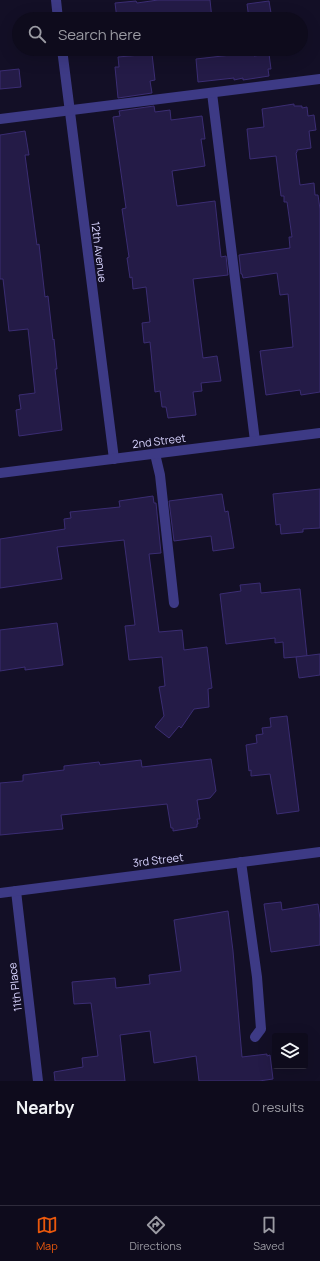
<!DOCTYPE html>
<style>
body{margin:0;font-family:Manrope,sans-serif;background:#171425;color:#f1f3f6}
.controls{position:absolute;right:12px;bottom:12px;display:grid;overflow:hidden;border-radius:4px;box-shadow:0 4px 16px #0002}
.controls button{width:36px;height:36px;display:grid;place-items:center;padding:0;border:0;border-bottom:1px solid #2e2b3b;background:#0e0b1c;color:#f1f3f6;font:20px sans-serif}
.list{margin:0;padding:0;list-style:none}
h2{display:flex;justify-content:space-between;align-items:center;height:52px;margin:0;padding:0 16px;font-size:17px}
h2 small{font-size:13px;font-weight:400;color:#9b9ba3}
.icon{flex:none;width:22px;height:22px;fill:none;stroke:currentColor;stroke-width:2;stroke-linecap:round;stroke-linejoin:round}
.map{position:relative;flex:none;width:320px;height:1081px;overflow:hidden}
.search{position:absolute;background:#0e0b1c;box-shadow:0 4px 16px #0002;left:12px;right:12px;top:12px;height:44px;display:flex;align-items:center;gap:10px;box-sizing:border-box;padding:0 14px;border-radius:22px;color:#9b9ba3;font-size:15px}
.sheet{height:124px;background:#0e0b1c}
nav{display:flex;justify-content:space-around;align-items:center;box-sizing:border-box;height:56px;border-top:1px solid #2e2b3b;background:#0e0b1c;font-size:11px;color:#9b9ba3}
nav a{display:grid;justify-items:center;gap:2px}
nav .on{color:#ea580c}
.map>svg:first-child{display:block}
</style>
<div class="map">
<svg width="320" height="1081" viewBox="0 0 320 1081">
<rect width="100%" height="100%" fill="#130f26"/>
<g fill="#241b47" stroke="#3b2d73">
<path d="M 158,0 L 210,0 L 212,19 L 117,19 L 115,3 L 136,1 L 137,3 Z"/>
<path d="M 269,1 L 272,19 L 249,19 L 247,4 Z"/>
<path d="M 230,49 L 253,49 L 254,56 L 269,54 L 271,69 L 268,69 L 269,76 L 243,80 L 243,78 L 234,80 L 234,78 L 198,82 L 196,59 L 231,55 Z"/>
<path d="M 152,54 L 155,80 L 150,81 L 152,93 L 118,98 L 115,67 L 119,67 L 118,57 Z"/>
<path d="M 19,69 L 21,87 L 0,89 L 0,71 Z"/>
<path d="M 294,104 L 294,106 L 302,106 L 302,108 L 307,107 L 308,116 L 314,115 L 316,130 L 309,131 L 311,148 L 297,150 L 297,152 L 296,153 L 300,185 L 314,183 L 315,195 L 318,195 L 320,209 L 320,392 L 301,395 L 300,390 L 266,395 L 260,351 L 293,347 L 288,294 L 280,295 L 277,273 L 243,278 L 242,274 L 241,274 L 239,255 L 290,248 L 289,237 L 292,237 L 287,202 L 284,202 L 284,196 L 281,196 L 276,156 L 250,159 L 247,129 L 264,127 L 262,109 Z"/>
<path d="M 154,106 L 155,112 L 170,110 L 171,120 L 202,116 L 205,139 L 201,139 L 205,166 L 172,171 L 177,206 L 215,201 L 221,257 L 226,256 L 228,275 L 193,279 L 203,358 L 217,356 L 221,381 L 201,383 L 202,391 L 193,392 L 196,415 L 168,418 L 166,407 L 162,407 L 160,391 L 155,392 L 150,342 L 144,343 L 142,323 L 150,322 L 146,287 L 133,289 L 132,277 L 130,278 L 127,258 L 129,257 L 122,209 L 126,208 L 113,117 L 120,116 L 119,111 Z"/>
<path d="M 25,131 L 29,155 L 25,155 L 37,245 L 39,244 L 45,297 L 48,296 L 53,340 L 54,339 L 57,369 L 55,369 L 62,430 L 19,436 L 16,410 L 21,409 L 19,395 L 35,393 L 28,329 L 9,331 L 3,279 L 0,279 L 0,135 Z"/>
<path d="M 320,489 L 320,528 L 303,529 L 303,532 L 281,534 L 280,524 L 276,525 L 273,494 Z"/>
<path d="M 222,494 L 225,512 L 228,511 L 234,548 L 213,551 L 211,536 L 174,541 L 169,501 Z"/>
<path d="M 153,496 L 154,503 L 156,503 L 161,553 L 149,554 L 159,632 L 182,630 L 184,650 L 207,647 L 212,688 L 208,689 L 209,707 L 194,709 L 181,728 L 179,726 L 169,738 L 155,727 L 164,716 L 159,687 L 165,686 L 162,657 L 129,660 L 125,626 L 135,625 L 124,540 L 57,547 L 62,579 L 0,588 L 0,539 L 65,529 L 64,519 L 71,518 L 70,512 L 120,507 L 119,501 Z"/>
<path d="M 260,583 L 261,593 L 300,589 L 307,656 L 284,658 L 283,642 L 275,643 L 275,638 L 226,644 L 220,594 L 241,591 L 240,585 Z"/>
<path d="M 57,623 L 63,665 L 25,670 L 25,667 L 0,671 L 0,630 Z"/>
<path d="M 320,654 L 320,675 L 299,678 L 296,657 Z"/>
<path d="M 287,716 L 299,811 L 277,814 L 270,774 L 251,776 L 251,770 L 249,771 L 246,745 L 257,743 L 256,735 L 263,734 L 262,728 L 271,727 L 270,718 Z"/>
<path d="M 211,759 L 216,791 L 210,798 L 197,800 L 200,819 L 197,819 L 198,824 L 197,824 L 197,827 L 173,831 L 173,828 L 171,828 L 167,804 L 61,815 L 63,829 L 0,835 L 0,783 L 23,781 L 23,775 L 64,770 L 64,766 L 99,762 L 100,765 L 141,760 L 142,767 Z"/>
<path d="M 281,902 L 282,910 L 318,904 L 320,919 L 320,945 L 271,952 L 264,904 Z"/>
<path d="M 228,911 L 233,951 L 242,1057 L 267,1054 L 267,1056 L 270,1055 L 273,1079 L 259,1081 L 199,1081 L 196,1056 L 154,1063 L 150,1031 L 120,1035 L 125,1081 L 55,1081 L 54,1072 L 83,1067 L 82,1058 L 98,1056 L 91,1003 L 74,1004 L 72,982 L 115,978 L 116,988 L 150,984 L 149,975 L 181,971 L 174,920 Z"/>
</g>
<g fill="none" stroke-linecap="round" stroke-linejoin="round">
<g stroke="#3d3a85" stroke-width="10">
<path d="M 56,0 L 58,19"/>
<path d="M 62,49 L 114,459"/>
<path d="M 212,93 L 255,441"/>
<path d="M 0,119 L 320,79"/>
<path d="M 155,454 L 160,475 L 174,603"/>
<path d="M 0,473 L 320,433"/>
<path d="M 241,862 L 257,977 L 261,1029 L 255,1037"/>
<path d="M 16,891 L 38,1081"/>
<path d="M 0,893 L 320,852"/>
</g>
</g>
<g text-anchor="middle" stroke-width="3.5" stroke-linejoin="round" paint-order="stroke">
<g font-size="11" fill="#d9d4ff" stroke="#130f26">
<text transform="translate(99 252) rotate(83)" y="4">12th Avenue</text>
<text transform="translate(159 441) rotate(-7)" y="4">2nd Street</text>
<text transform="translate(158 860) rotate(-7)" y="4">3rd Street</text>
<text transform="translate(15 987) rotate(-97)" y="4">11th Place</text>
</g>
</g>
</svg>
<div class="controls">
<button><svg class="icon" aria-label="layers" viewBox="0 0 24 24"><path d="M12 4l9 5-9 5-9-5zM3 14l9 5 9-5"/></svg></button>
</div>
<div class="search"><svg class="icon" aria-label="search" viewBox="0 0 24 24"><circle cx="10" cy="10" r="6"/><path d="M15 15l6 6"/></svg>Search here</div>
</div>
<section class="sheet">
<h2>Nearby<small>0 results</small></h2>
<ul class="list">
</ul>
</section>
<nav>
<a class="on"><svg class="icon" aria-label="map" viewBox="0 0 24 24"><path d="M3 6l6-2 6 2 6-2v14l-6 2-6-2-6 2zM9 4v14M15 6v14"/></svg>Map</a>
<a><svg class="icon" aria-label="directions" viewBox="0 0 24 24"><path d="M12 3l9 9-9 9-9-9zM9 14v-3h6M13 9l2 2-2 2"/></svg>Directions</a>
<a><svg class="icon" aria-label="saved" viewBox="0 0 24 24"><path d="M7 4h10v16l-5-4-5 4z"/></svg>Saved</a>
</nav>
